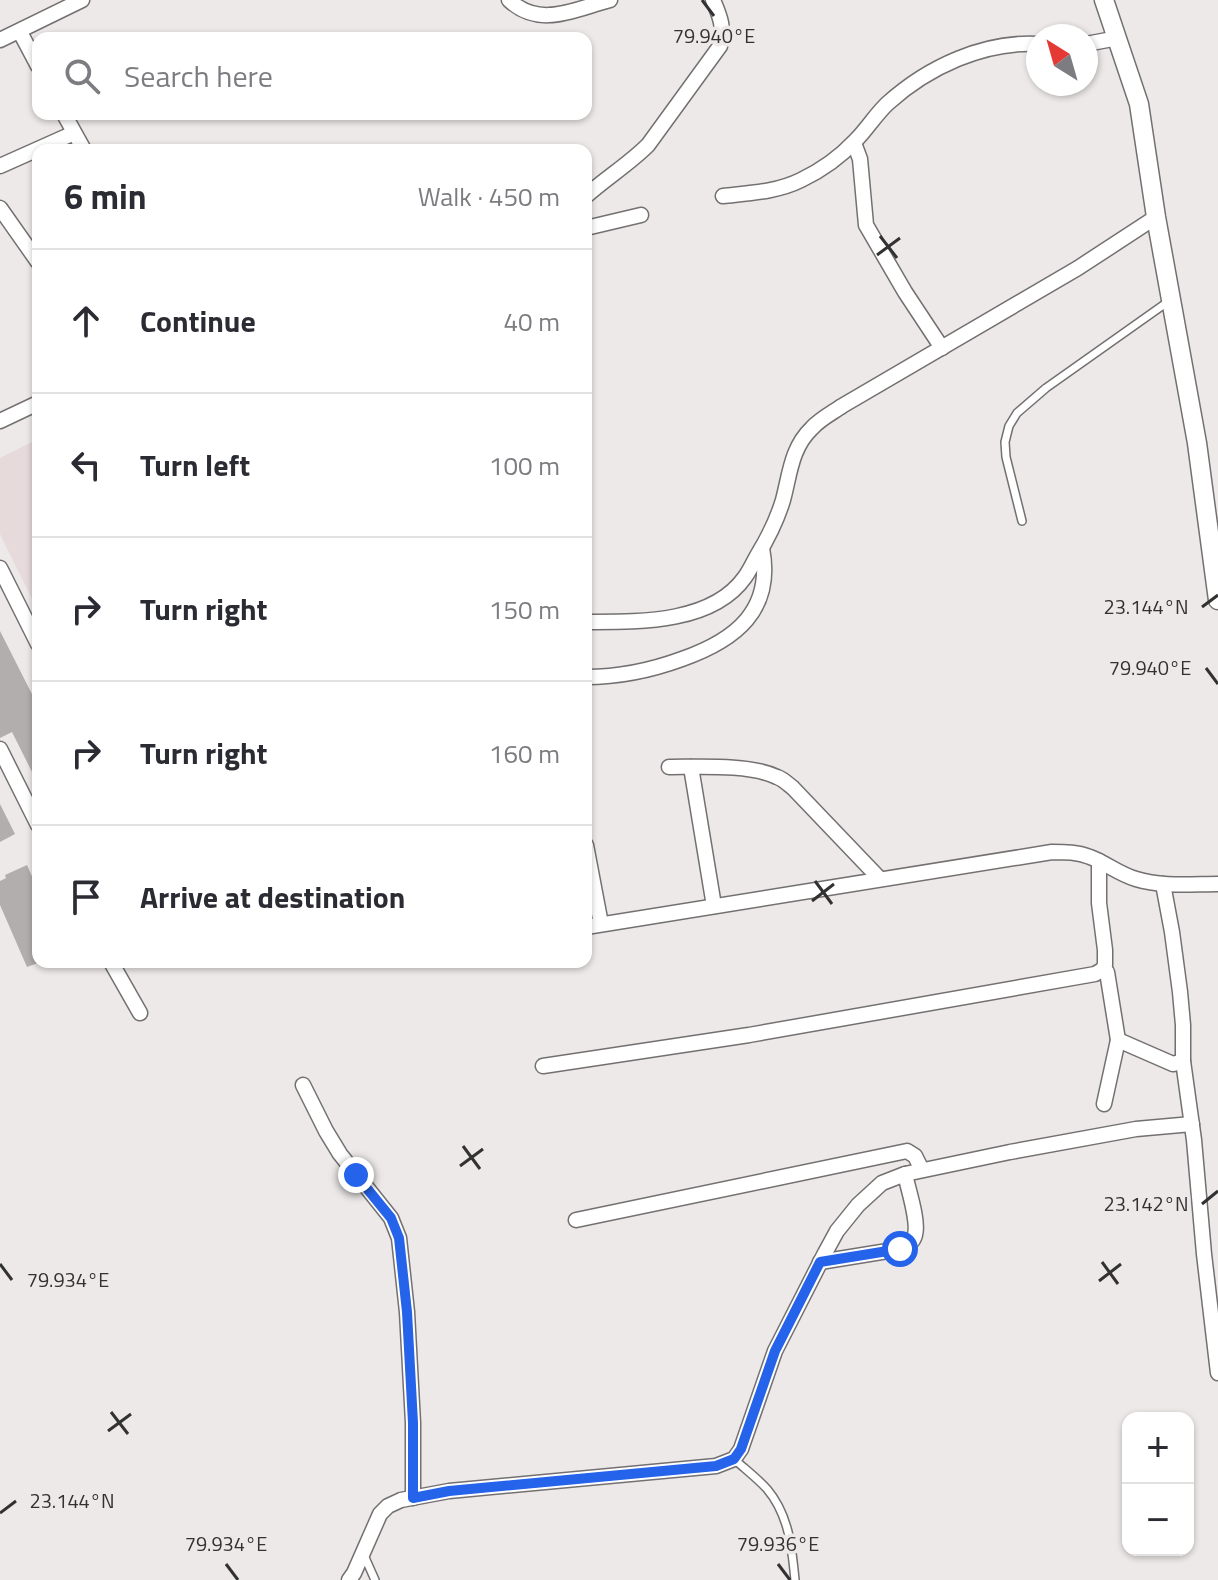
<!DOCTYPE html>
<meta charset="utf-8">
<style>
body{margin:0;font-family:"Titillium Web",sans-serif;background:#f7f7f7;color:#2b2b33}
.controls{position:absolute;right:24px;bottom:24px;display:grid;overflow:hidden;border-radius:16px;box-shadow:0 2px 6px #0004}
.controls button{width:72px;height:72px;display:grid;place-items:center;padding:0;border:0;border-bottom:2px solid #e1e1e2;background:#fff;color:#2b2b33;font:40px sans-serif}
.compass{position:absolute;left:1026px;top:24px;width:72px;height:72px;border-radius:50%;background:#fff;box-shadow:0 2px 6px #0004;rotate:323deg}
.stop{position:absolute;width:24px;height:24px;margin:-18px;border:6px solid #2563eb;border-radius:50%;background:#fff}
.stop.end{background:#2563eb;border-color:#fff;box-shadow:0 2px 8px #0008}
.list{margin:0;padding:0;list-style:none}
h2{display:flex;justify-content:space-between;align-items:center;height:104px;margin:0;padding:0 32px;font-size:34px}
h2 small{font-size:26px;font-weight:400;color:#7c7c81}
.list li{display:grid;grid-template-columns:52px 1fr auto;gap:24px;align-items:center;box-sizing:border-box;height:144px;padding:0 32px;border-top:2px solid #e1e1e2}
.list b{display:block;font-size:30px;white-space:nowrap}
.list em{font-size:26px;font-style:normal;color:#7c7c81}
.icon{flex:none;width:44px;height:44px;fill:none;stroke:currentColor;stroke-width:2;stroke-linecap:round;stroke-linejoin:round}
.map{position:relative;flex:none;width:1218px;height:1580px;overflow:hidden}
.search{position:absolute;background:#fff;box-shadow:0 2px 6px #0004;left:32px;top:32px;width:560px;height:88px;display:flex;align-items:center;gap:20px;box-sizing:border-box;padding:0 28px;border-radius:16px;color:#7c7c81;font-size:30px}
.panel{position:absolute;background:#fff;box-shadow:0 2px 6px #0004;left:32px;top:144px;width:560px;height:824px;border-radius:16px}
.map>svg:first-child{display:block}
</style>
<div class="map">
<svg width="1218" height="1580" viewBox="0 0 1218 1580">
<rect width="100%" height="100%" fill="#ede9e9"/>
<path fill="#e6dadb" d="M 38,439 L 38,611 L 0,534 L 0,458 Z"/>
<g fill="#b1aead">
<path d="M 0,631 L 38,706 L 38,784 L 12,732 L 0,738 Z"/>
<path d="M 0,804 L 15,834 L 0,842 Z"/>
<path d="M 27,865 L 38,890 L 38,963 L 27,967 L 0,905 L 0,881 L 6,878 L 5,875 Z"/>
</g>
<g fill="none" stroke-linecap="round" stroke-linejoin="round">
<g stroke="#747071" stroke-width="10">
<g id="service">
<path d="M 1022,521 L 1006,457 L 1005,442 L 1009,426 L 1017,413 L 1046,388 L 1169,301"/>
<path d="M 734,1459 C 745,1469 757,1478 767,1489 C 789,1515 792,1548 795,1580"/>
<path d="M 363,1553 L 375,1580"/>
</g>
</g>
<g stroke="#747071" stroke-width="17">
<g id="minor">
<path d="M 509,0 C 540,29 575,9 610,0"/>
<path d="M 20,32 L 38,66"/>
<path d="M 0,40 L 82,0"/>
<path d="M 1086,44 L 1118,38"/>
<path d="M 64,114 L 84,150"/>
<path d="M 854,143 L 860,159 L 866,225 L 905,292 L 942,348"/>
<path d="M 0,166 L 74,133"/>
<path d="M 586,196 C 606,178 629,164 648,145 L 720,46 C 725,29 720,16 713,0"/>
<path d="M 723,196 C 750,193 777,192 801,180 C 820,171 841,156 856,140 C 867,129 876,114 888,103 C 928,67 984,41 1038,44"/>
<path d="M 0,208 L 38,262"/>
<path d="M 586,228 L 641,215"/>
<path d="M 0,421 L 38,403"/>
<path d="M 0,568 L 38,644"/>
<path d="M 586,622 C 637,622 712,624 745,577 C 750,570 753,563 757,556 C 768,538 777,520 783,500 C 790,474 791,448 812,428 C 820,419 832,413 842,406 L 1078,268 L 1156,217"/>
<path d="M 586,677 C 618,677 652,670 682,659 C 736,640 774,610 762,548"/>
<path d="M 0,749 L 38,825"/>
<path d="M 669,767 C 700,767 750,764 777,777 C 783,779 788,784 793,788 L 880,879"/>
<path d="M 691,767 L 714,906"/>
<path d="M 586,845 L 601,924"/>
<path d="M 1163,884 L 1172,932 L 1180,992 L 1183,1025 L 1183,1061 L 1194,1140 L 1204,1254 L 1218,1373"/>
<path d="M 586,927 L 1052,852 C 1065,852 1078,852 1090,857 C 1106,863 1119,874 1136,879 C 1162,887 1191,884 1218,884"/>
<path d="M 111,962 L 140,1013"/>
<path d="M 1118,1040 L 1173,1064 L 1183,1061"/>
<path d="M 543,1066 L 749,1035 L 1095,974 L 1102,970 L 1105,965 L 1105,950 L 1099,903 L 1099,861"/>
<path d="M 303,1085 L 326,1131 L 340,1154 L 391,1218 L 399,1238 L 407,1312 L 413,1423 L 413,1498"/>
<path d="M 1104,1104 L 1118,1040 L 1107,972"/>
<path d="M 576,1220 L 907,1151 L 915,1156 L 922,1170"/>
<path d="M 820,1262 L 900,1249 C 907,1246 913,1243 915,1235 C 919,1221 908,1189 905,1174"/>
<path d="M 349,1580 L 354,1573 L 380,1514 L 388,1506 L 401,1500 L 449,1491 L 716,1466 L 734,1459 L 741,1449 L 775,1351 L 825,1253 L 837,1231 L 858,1205 L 882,1183 L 905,1174 L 1010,1152 L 1136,1129 L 1192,1124"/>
</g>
</g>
<g stroke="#747071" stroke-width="21">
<path id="tertiary" d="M 1104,0 L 1139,104 L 1156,217 L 1197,443 L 1218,600"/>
</g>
<use href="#service" stroke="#fff" stroke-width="7"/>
<use href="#minor" stroke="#fff" stroke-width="14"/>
<use href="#tertiary" stroke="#fff" stroke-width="18"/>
</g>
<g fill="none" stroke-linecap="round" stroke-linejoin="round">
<path stroke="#2563eb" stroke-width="10" d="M 356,1175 L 391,1218 L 399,1238 L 407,1312 L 413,1423 L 413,1498 L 449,1491 L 716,1466 L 734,1459 L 741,1449 L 775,1351 L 820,1262 L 900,1249"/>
</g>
<path fill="none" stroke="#333232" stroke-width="3" d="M 702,0 L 714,16M 880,236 L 897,258M 877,255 L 900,238M 1202,607 L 1218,595M 1206,668 L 1218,684M 815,881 L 832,904M 812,901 L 834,884M 463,1146 L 480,1169M 460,1166 L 483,1149M 1202,1204 L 1218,1191M 1102,1262 L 1118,1284M 0,1264 L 12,1280M 1099,1281 L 1121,1264M 111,1412 L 128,1434M 108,1431 L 131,1414M 0,1513 L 16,1501M 226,1564 L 238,1580M 778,1564 L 790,1580"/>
<g font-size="20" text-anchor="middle" fill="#333232" stroke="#ede9e9" stroke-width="7" stroke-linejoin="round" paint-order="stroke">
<text x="714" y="43">79.940°E</text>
<text x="1146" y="614">23.144°N</text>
<text x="1150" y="675">79.940°E</text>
<text x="1146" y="1211">23.142°N</text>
<text x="68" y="1287">79.934°E</text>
<text x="72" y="1508">23.144°N</text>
<text x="226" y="1551">79.934°E</text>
<text x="778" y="1551">79.936°E</text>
</g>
</svg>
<div class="controls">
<button>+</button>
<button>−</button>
</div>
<svg class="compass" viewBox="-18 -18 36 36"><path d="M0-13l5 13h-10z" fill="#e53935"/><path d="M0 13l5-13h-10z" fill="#7c7c81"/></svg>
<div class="stop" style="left:900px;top:1249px"></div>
<div class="stop end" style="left:356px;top:1175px"></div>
<div class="search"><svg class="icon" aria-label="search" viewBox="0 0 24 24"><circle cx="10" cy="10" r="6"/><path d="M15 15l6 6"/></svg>Search here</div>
<section class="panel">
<h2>6 min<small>Walk · 450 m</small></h2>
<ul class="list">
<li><svg class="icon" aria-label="ahead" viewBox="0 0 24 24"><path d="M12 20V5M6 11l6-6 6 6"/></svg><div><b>Continue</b></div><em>40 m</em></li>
<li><svg class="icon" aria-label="left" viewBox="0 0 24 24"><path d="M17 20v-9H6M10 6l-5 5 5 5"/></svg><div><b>Turn left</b></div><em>100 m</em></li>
<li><svg class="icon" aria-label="right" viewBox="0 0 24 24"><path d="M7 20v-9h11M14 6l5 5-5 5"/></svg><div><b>Turn right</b></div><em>150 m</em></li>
<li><svg class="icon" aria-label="right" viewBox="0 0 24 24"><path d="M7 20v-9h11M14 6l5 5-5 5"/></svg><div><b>Turn right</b></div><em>160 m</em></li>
<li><svg class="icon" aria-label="arrive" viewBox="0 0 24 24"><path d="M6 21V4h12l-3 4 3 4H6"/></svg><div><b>Arrive at destination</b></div></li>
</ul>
</section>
</div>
